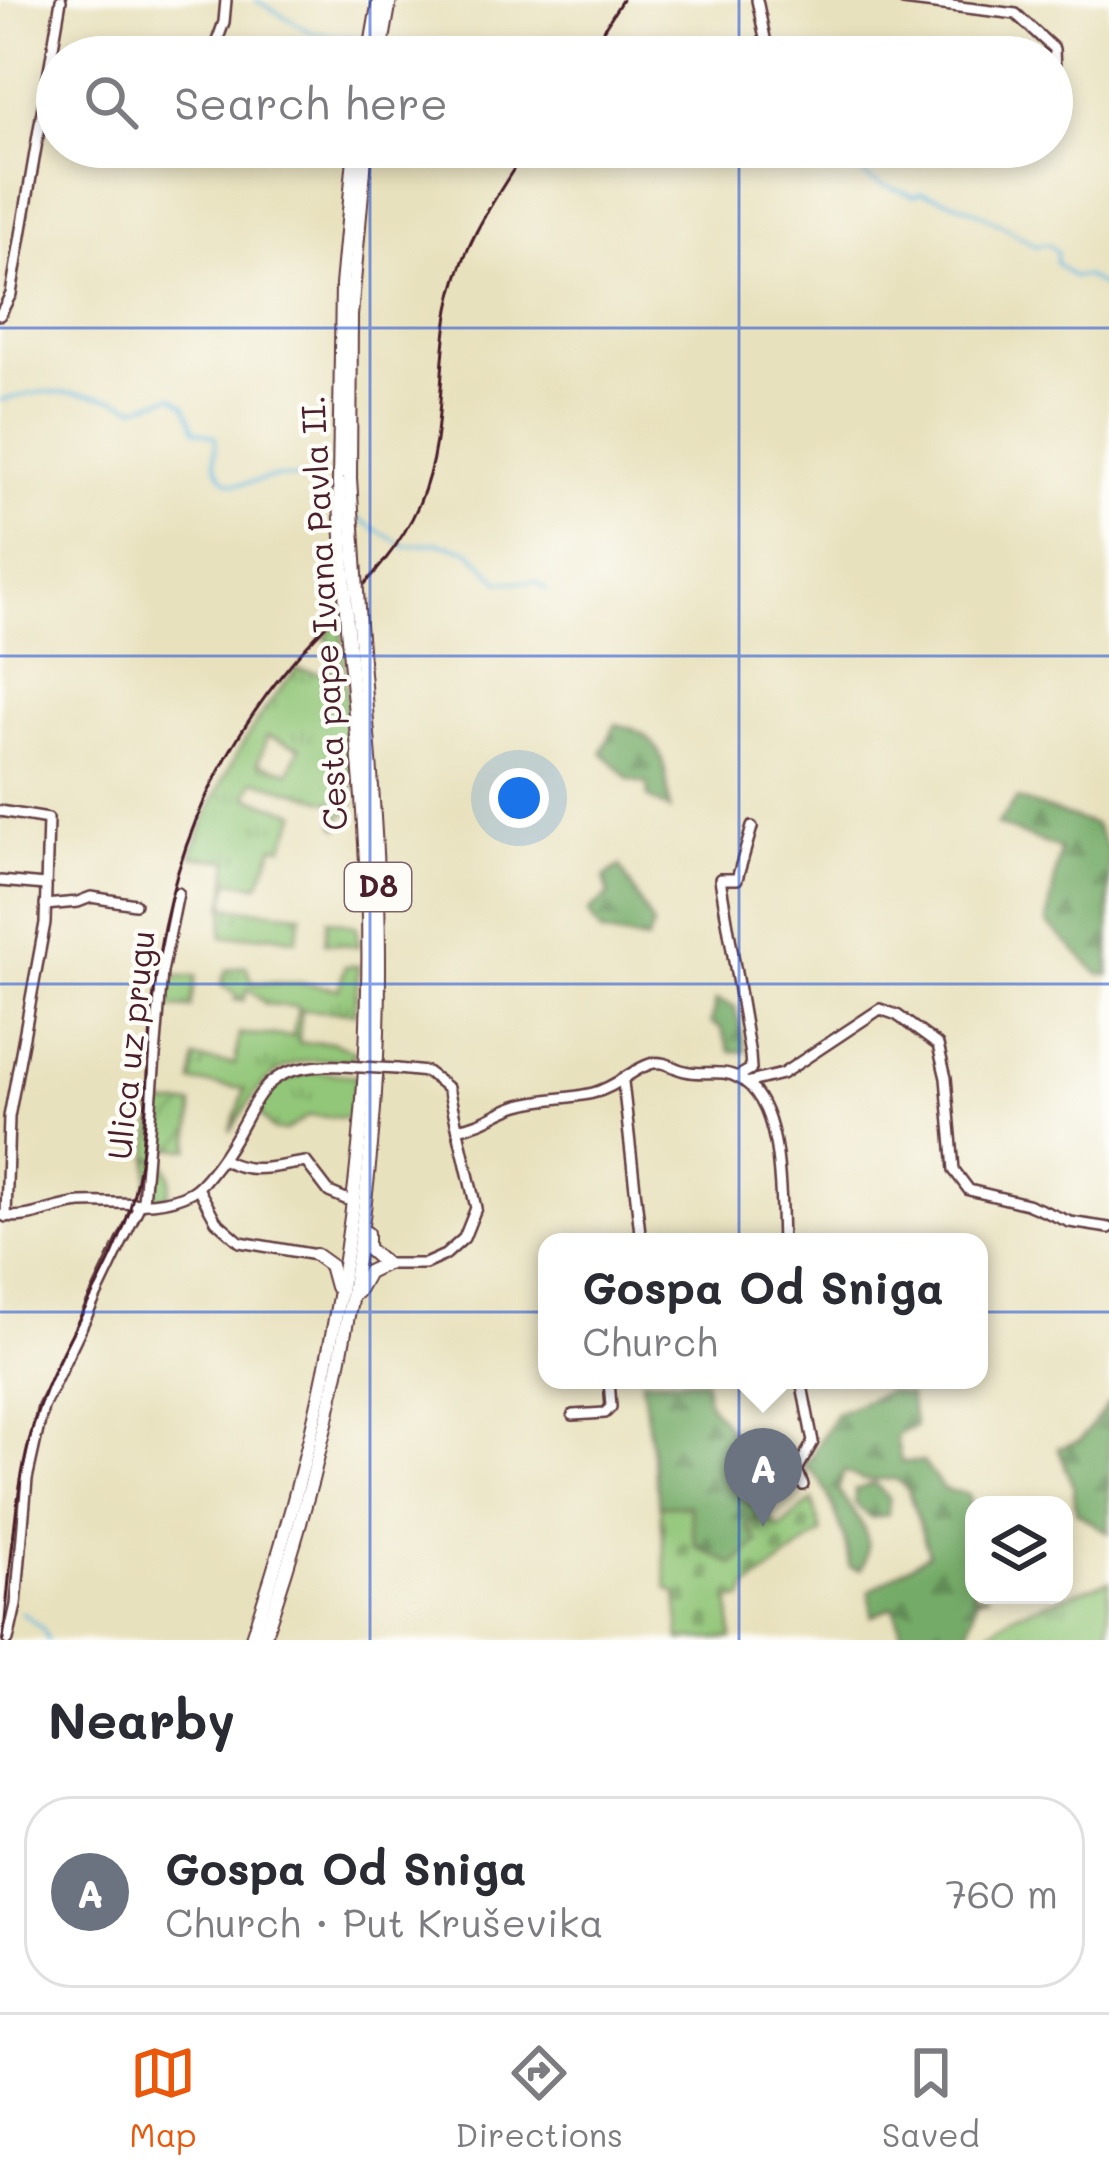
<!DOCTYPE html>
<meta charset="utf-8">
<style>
body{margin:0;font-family:Mali,sans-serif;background:#f7f7f7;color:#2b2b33}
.controls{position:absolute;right:36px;bottom:36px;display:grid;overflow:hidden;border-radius:24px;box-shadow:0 6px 18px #0003}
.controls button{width:108px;height:108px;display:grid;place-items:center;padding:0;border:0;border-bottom:3px solid #e1e1e2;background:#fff;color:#2b2b33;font:60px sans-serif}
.you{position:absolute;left:519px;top:798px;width:42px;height:42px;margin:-30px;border:9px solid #fff;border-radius:50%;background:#1a73e8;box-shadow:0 0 0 18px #1a73e833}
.badge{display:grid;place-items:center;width:78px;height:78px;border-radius:50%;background:#ea580c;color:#fff;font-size:39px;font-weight:700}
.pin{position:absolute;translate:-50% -99px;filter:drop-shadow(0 3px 6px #0008)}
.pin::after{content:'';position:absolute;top:63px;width:42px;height:36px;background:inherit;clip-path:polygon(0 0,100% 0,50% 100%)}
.popup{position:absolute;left:538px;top:1233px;width:450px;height:156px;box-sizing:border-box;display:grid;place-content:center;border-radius:24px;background:#fff;filter:drop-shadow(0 3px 9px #0005);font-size:39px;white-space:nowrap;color:#7c7c81}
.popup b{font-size:45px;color:#2b2b33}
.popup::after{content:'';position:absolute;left:50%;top:100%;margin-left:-24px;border:24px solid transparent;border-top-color:#fff}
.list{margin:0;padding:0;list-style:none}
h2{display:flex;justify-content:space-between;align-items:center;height:156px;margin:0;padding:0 48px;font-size:51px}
h2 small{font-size:39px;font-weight:400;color:#7c7c81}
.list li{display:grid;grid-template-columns:78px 1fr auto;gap:36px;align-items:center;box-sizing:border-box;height:192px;margin:0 24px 24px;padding:0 24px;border:3px solid #e1e1e2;border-radius:48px}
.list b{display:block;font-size:45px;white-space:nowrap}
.list p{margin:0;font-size:39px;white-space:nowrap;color:#7c7c81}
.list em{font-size:39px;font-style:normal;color:#7c7c81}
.icon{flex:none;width:66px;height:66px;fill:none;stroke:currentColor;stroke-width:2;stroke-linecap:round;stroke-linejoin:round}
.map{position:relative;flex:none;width:1109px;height:1640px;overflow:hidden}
.search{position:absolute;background:#fff;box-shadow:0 6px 18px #0003;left:36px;right:36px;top:36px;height:132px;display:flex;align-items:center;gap:30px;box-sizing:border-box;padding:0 42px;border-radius:66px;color:#7c7c81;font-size:45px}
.sheet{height:372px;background:#fff}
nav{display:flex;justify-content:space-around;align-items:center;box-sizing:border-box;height:168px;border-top:3px solid #e1e1e2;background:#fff;font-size:33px;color:#7c7c81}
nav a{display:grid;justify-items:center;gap:6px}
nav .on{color:#ea580c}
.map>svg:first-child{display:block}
</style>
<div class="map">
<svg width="1109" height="1640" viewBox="0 0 1109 1640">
<defs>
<pattern id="grass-tufts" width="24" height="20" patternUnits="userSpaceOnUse" patternTransform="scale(3)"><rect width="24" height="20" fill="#92c678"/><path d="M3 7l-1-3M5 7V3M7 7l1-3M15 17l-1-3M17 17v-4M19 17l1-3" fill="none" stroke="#79a063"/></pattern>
<pattern id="forest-firs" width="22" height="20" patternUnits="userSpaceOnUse" patternTransform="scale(3)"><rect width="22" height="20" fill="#75ab68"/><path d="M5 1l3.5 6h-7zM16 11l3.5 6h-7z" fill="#628b56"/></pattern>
<pattern id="cemetery-stones" width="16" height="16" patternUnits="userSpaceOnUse" patternTransform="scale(3)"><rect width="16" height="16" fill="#92c678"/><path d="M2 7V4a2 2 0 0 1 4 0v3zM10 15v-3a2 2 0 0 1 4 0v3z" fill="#79a063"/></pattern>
<pattern id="garden-furrows" width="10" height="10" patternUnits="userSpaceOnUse" patternTransform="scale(3)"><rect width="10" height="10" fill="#92c678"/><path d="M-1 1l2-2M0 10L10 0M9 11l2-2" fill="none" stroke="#79a063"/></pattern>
</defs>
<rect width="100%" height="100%" fill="#fdfcf7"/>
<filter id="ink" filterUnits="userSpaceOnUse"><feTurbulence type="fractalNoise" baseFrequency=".00833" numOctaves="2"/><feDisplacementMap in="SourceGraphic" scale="24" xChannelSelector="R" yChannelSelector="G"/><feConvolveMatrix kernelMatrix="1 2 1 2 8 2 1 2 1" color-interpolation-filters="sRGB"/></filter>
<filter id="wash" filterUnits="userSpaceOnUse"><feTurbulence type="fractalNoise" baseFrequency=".004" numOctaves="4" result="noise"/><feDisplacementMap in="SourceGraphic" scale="48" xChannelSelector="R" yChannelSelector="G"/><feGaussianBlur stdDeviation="2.7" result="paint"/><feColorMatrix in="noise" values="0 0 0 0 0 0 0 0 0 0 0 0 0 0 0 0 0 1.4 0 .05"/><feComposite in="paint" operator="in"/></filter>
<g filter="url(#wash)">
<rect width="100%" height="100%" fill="#e8e1bd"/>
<g fill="url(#grass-tufts)" stroke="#6e7252" stroke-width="3" fill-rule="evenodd">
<path d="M 341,619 L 354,803 L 348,804 L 348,814 L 342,814 L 339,828 L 335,825 L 337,804 L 254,780 L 247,797 L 297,813 L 283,847 L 274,846 L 259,885 L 229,881 L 223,907 L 302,914 L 296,940 L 271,935 L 222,937 L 229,861 L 191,856 C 215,787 249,724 297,669 L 331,675 L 330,640 L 324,638 ZM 267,736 L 300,747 L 289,772 L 258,763 Z"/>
<path d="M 328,919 L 357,927 L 358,946 L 325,943 Z"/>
<path d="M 246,966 L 253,983 L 300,983 L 339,989 L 345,966 L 359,966 L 354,1013 L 301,1010 L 299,1043 L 333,1042 L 356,1052 L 350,1060 C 276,1056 268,1073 230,1132 L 245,1089 L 192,1082 L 195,1059 L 235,1064 L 239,1034 L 293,1036 L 298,1007 L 266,1004 L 248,989 L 243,1001 L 235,1000 L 239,997 L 221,985 L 226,970 Z"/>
<path d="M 164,976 L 196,976 L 191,1008 L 161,1007 Z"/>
<path d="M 308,1071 L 357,1076 L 349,1118 L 308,1116 L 286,1131 L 273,1130 L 256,1110 L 275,1085 Z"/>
<path d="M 149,1158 L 162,1158 L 171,1178 L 168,1196 L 147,1198 Z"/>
<path d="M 1109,1581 L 1109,1640 L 977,1640 L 1014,1614 Z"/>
</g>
<g fill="url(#forest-firs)" stroke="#60654a" stroke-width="3">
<path d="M 616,724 C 666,734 665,767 670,810 L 648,797 L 647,784 L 630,780 L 602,752 Z"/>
<path d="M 1017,799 L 1095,825 L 1109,851 L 1109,975 L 1099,974 L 1047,923 L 1060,849 L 997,825 Z"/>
<path d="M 620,866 L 653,926 L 647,941 L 601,933 L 588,912 L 609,895 L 604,878 Z"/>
<path d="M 716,1000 L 735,1007 L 746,1052 L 730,1051 L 721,1028 L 711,1023 Z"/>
<path d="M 642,1380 L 705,1380 C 707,1416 718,1407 730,1432 C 738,1451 733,1473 744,1491 L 741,1496 L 762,1512 L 746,1526 L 759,1542 L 733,1565 L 696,1545 L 689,1505 L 659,1506 Z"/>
<path d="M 888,1391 L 909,1395 L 915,1426 L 896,1436 L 901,1462 L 923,1462 L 943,1489 L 968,1494 L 974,1527 L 974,1595 L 989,1595 L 977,1598 L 968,1633 L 954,1640 L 903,1640 L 894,1607 L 872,1616 L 869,1591 L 929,1554 L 908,1490 L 896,1479 L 863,1480 L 844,1471 L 838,1490 C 858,1520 878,1534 861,1570 L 850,1567 C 848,1542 826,1476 805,1466 L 836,1413 Z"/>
<path d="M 1109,1403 L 1109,1533 L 1076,1512 L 1073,1485 L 1058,1448 L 1080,1441 Z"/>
<path d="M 875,1483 L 889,1500 L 888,1515 L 871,1518 L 855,1503 L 855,1490 Z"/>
</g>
<path fill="url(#cemetery-stones)" stroke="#6e7252" stroke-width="3" d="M 813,1500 L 821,1533 L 747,1588 L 743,1599 L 730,1599 L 732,1638 L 680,1640 L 677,1594 L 667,1588 L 660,1506 L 689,1505 L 695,1546 L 733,1565 L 758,1542 L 746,1526 L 762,1512 L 779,1528 Z"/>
<path fill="url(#garden-furrows)" stroke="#6e7252" stroke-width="3" d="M 154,1104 L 193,1105 L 190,1149 L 164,1148 L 162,1158 L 149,1158 Z"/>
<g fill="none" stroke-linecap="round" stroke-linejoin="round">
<g stroke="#64b8e0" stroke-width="3">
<path d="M 256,0 L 313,33 L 360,38"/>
<path d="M 389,48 L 403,57"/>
<path d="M 557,57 L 579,54"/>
<path d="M 832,147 L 836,165 L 852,163 C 870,186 889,185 914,196 L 922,193 C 963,202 1001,222 1035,246 L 1048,244 L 1057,252 L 1056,263 L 1073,277 L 1085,276 L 1109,290"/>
<path d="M 0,400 L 42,392 L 81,394 L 115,399 L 135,407 L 173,396 L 186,406 L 195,430 L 216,437 C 216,445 213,458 216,466 C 228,497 255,479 275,477 C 286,476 304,478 314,483 C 322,487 328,497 334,504"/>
<path d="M 357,518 L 405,546 L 438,543 L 470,551 L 500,582 L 537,582 L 547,590"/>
<path d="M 0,1604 L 3,1607"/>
<path d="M 21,1612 L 43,1629 L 48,1640"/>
</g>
</g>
</g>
<g filter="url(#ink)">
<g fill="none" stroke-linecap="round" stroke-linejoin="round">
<g stroke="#623c41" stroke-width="14">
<g id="minor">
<path d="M 757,0 L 767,48 L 764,57"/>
<path d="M 903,0 L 1016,14 L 1054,49 L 1056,96 L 1060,100 L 1061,120"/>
<path d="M 212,55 L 224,22 L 226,0"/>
<path d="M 0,315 L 11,294 L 61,0"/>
<path d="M 0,811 L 48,819 L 45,923 L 9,1117 L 6,1217"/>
<path d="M 0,881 L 45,885"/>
<path d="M 45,905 L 78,902 L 91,897 L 135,904"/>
<path d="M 737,1077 L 751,1069 L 750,1055 L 720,879 L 737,879 L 752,827"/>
<path d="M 623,1082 L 641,1242"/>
<path d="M 746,1083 L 782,1074 L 880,1009 L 897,1015 L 938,1045 L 946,1078 L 954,1170 L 969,1190 L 1027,1204 L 1070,1222 L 1109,1228"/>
<path d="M 460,1128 C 483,1125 498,1111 519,1105 C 543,1098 569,1099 593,1093 C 617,1087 631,1070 650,1064 C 664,1059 673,1069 685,1071 C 704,1076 721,1068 739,1078 C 784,1102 780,1197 782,1242"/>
<path d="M 222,1159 C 252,1176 274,1166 306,1162 L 329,1192 L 353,1202"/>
<path d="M 198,1188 L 216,1221 L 240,1242 L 316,1255"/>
<path d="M 143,1202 L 162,972 L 178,893"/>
<path d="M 0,1215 C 29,1222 53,1205 81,1203 C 116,1201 159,1210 191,1192 C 202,1186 209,1175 217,1165 C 264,1103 249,1063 343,1066"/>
<path d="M 385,1264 L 425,1264 L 445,1255 L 464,1238 L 476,1208 L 448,1088 L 427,1072 L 397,1069"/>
<path d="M 801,1380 L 813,1442 L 797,1470 L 803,1485"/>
<path d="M 573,1415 L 605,1413 L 611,1407 L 609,1380"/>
<path d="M 8,1640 L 16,1605 L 27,1479 L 43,1407 L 141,1202"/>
</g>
</g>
<g stroke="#623c41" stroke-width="16">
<g id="major">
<path d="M 369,57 L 379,0"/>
<path d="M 380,57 L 390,0"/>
<path d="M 350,478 L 351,316 L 366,147"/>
<path d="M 339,483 L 342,285 L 355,147"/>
<path d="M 316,1255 L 330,1265 L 336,1287"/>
<path d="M 357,1292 L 368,1272 L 385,1264 L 367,1248 L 367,1233"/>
<path d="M 251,1640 C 323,1429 364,1212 368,990 C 371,868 358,747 347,627"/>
<path d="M 263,1640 C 339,1423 380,1191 379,961 C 379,848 368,736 359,624"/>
</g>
</g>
<use href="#minor" stroke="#fff" stroke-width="9"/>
<use href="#major" stroke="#fff" stroke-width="12"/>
<g stroke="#4a1f2b" stroke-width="3">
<path d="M 586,57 L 622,0"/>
<path d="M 3,1640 C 12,1561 14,1475 42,1399 C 67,1329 117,1267 134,1193 C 148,1135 147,1073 152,1013 C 158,938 175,864 207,795 C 230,746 260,700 295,659 C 338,608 392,567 419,504 C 446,441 437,374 449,309 C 460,248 495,198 528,147"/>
</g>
<g stroke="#623c41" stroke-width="14" stroke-linecap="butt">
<path id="minor-bridge" d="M 343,1066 L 397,1069"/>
</g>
<g stroke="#623c41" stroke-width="16" stroke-linecap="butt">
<g id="major-bridge">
<path d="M 350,478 L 359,624"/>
<path d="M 339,483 L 347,627"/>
</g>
</g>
<use href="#minor-bridge" stroke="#fff" stroke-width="9"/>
<use href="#major-bridge" stroke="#fff" stroke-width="12"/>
</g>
</g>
<path fill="none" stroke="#1d4ed8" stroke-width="3" stroke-opacity="0.55" d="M 370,0 L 370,57M 739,0 L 739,57M 370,147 L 370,1640M 739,147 L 739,1640M 0,328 L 1109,328M 0,656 L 1109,656M 0,984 L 1109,984M 0,1312 L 1109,1312"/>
<g text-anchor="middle" stroke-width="9" stroke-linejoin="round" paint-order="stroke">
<rect fill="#fdfcf7" stroke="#806168" stroke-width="3" x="345" y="863" width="66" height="48" rx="9"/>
<g font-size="30" font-weight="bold" fill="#4a1f2b">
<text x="378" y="897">D8</text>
</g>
<g font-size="33" fill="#4a1f2b" stroke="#fdfcf7">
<text transform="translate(324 613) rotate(-93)" y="12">Cesta pape Ivana Pavla II.</text>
<text transform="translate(131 1045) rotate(-84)" y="12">Ulica uz prugu</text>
</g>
</g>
</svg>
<div class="controls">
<button><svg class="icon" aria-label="layers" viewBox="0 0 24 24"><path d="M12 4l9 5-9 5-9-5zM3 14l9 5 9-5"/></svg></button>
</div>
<div class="you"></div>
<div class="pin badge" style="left:763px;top:1527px;background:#6b7280">A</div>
<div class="popup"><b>Gospa Od Sniga</b>Church</div>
<div class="search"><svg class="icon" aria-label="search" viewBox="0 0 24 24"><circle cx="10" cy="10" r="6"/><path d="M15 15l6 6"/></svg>Search here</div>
</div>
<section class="sheet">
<h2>Nearby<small></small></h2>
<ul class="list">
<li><span class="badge" style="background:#6b7280">A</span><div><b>Gospa Od Sniga</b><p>Church · Put Kruševika</p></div><em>760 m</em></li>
</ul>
</section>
<nav>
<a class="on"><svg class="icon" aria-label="map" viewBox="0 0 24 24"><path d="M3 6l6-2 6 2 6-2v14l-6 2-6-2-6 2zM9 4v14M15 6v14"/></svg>Map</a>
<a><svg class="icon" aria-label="directions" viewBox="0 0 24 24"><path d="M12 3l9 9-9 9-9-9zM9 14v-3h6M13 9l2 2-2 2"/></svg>Directions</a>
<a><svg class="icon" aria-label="saved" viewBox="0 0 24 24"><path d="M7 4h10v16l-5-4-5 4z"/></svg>Saved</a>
</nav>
